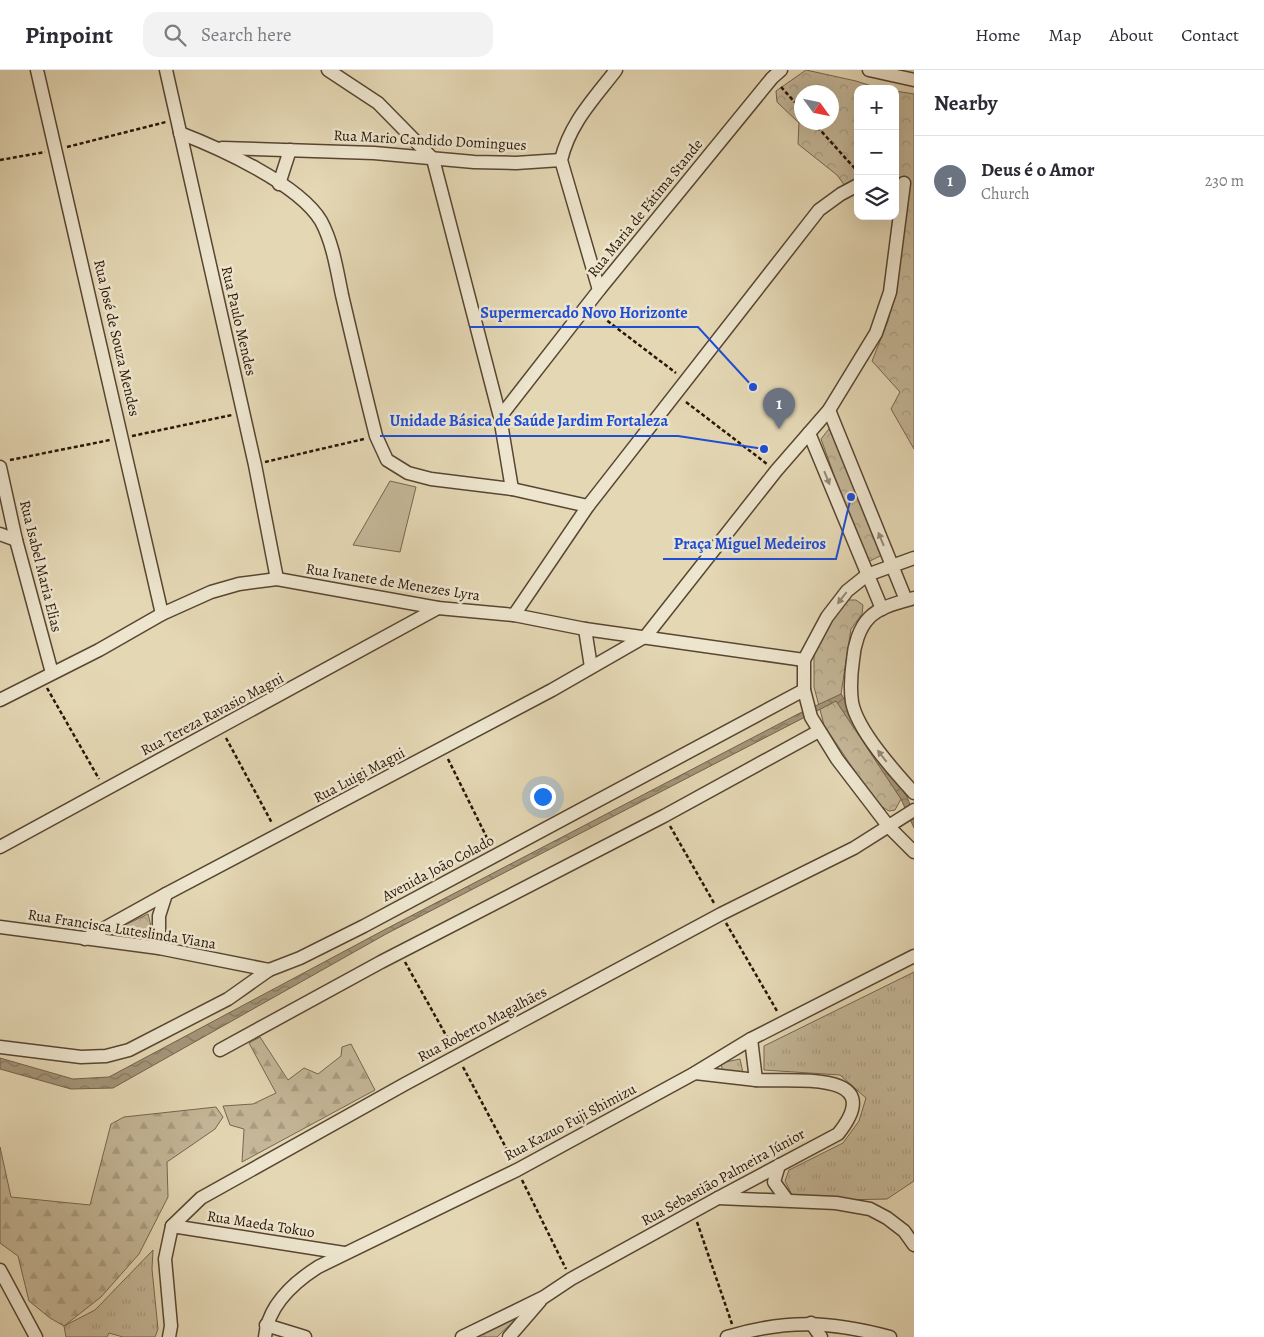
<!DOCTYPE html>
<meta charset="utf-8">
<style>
body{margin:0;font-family:Alegreya,serif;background:#f2f2f3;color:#2b2b33}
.controls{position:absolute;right:15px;top:15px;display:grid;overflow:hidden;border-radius:10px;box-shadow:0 5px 20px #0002}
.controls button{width:45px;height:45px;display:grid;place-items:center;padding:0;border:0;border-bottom:1px solid #e1e1e2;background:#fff;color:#2b2b33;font:25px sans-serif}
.compass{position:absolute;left:794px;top:15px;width:45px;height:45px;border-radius:50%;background:#fff;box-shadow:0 5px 20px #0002;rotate:123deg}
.you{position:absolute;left:542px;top:726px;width:18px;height:18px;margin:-12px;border:4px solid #fff;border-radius:50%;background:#1a73e8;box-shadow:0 0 0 8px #1a73e833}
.badge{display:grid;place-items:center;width:32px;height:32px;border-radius:50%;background:#ea580c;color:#fff;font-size:16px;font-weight:700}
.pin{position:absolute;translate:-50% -41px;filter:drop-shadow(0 1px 2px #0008)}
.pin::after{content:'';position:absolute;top:26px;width:18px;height:15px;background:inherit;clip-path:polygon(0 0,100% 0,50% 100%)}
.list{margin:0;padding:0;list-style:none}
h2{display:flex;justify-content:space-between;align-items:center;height:65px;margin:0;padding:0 20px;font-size:21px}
h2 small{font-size:16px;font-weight:400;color:#7c7c81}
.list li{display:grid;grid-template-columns:32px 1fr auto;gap:15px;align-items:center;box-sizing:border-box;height:90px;padding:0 20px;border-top:1px solid #e1e1e2}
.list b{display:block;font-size:19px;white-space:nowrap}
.list p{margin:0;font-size:16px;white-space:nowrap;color:#7c7c81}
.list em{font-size:16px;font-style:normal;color:#7c7c81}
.icon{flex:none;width:28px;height:28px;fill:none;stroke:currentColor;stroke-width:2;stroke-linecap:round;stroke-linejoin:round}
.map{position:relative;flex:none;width:914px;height:1267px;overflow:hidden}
header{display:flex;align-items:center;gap:30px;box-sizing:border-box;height:70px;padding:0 25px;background:#fff;border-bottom:1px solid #e1e1e2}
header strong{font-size:24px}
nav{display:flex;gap:28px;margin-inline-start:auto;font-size:18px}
.search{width:350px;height:45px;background:#f2f2f3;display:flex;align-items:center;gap:12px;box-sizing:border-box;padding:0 18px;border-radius:15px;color:#7c7c81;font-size:19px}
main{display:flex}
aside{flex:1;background:#fff}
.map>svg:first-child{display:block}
</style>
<header>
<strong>Pinpoint</strong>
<div class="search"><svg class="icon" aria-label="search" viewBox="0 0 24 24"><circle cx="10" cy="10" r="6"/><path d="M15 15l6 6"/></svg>Search here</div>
<nav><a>Home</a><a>Map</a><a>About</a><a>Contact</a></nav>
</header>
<main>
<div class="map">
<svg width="914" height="1267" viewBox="0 0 914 1267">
<defs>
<pattern id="grass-tufts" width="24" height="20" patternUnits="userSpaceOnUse" patternTransform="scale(1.25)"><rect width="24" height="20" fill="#c4b697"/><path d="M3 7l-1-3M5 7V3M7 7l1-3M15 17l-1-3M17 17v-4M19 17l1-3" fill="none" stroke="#a89c81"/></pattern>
<pattern id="forest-firs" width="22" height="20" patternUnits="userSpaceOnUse" patternTransform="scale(1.25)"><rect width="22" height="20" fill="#c4b697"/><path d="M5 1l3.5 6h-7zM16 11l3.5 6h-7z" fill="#a89c81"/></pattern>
<pattern id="park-crowns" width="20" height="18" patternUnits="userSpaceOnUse" patternTransform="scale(1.25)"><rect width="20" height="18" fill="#c4b697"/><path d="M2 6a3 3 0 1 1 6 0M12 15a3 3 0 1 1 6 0" fill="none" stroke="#a89c81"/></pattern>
<pattern id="water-waves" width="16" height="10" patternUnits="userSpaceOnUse" patternTransform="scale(1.25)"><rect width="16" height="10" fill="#a49579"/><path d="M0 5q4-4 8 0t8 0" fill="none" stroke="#867961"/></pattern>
</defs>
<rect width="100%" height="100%" fill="#e4d7b4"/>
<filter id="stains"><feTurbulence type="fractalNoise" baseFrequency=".004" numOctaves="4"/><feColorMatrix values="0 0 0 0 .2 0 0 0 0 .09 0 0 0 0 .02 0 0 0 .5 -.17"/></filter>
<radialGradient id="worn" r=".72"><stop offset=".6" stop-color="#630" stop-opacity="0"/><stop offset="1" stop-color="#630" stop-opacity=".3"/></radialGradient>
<g fill="url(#grass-tufts)" stroke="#76664f">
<path d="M 914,902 L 914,1111 L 887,1129 L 795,1131 L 785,1111 L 789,1100 L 843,1073 L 859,1051 L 866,1028 L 840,1005 L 764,1000 L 764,976 Z"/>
<path d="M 740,989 L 743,1003 L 723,1003 L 721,993 Z"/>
<path d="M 153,1180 L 152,1199 L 158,1259 L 155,1267 L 123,1267 L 109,1263 L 107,1267 L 66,1267 L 64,1256 L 95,1240 Z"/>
</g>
<g fill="url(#forest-firs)" stroke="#76664f">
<path d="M 260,967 L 288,1010 L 304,998 L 318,1004 L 341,986 L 342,977 L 351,974 L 375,1020 L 242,1092 L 244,1059 L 230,1055 L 223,1036 L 253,1034 L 276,1023 L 249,973 Z"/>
<path d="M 216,1037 L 223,1047 L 215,1059 L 167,1092 L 168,1127 L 139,1184 L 101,1227 L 64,1256 L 50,1248 L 29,1231 L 18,1186 L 0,1173 L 0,1077 L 11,1127 L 90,1135 L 111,1054 L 124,1047 Z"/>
</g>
<g fill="url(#park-crowns)" stroke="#76664f" fill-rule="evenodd">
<path d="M 806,0 L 856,11 L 881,19 L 858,19 L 858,116 L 848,120 L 837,105 L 798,74 L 799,53 L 777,32 L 776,21 ZM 802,22 L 832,22 L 832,52 L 802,52 Z"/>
<path d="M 895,21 L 914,24 L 914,379 L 891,339 L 900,322 L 872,291 L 888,251 L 896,217 L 904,113 L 895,112 Z"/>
<path d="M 832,355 L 882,485 L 866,493 L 821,369 Z"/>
<path d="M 846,530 L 856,530 L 863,535 L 862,544 L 851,559 L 841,624 L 865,670 L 901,729 L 895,740 L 889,741 L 876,733 L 824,655 L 814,617 L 814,584 L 832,550 Z"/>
<path d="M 148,844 L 154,868 L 106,864 Z"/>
<path d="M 516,1244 L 518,1247 L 497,1267 L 478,1267 Z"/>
</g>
<path fill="#c4b697" stroke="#76664f" d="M 390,411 L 416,417 L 400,482 L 353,475 Z"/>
<path fill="url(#water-waves)" stroke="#73624b" d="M 841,624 L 907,727 L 914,744 L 914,758 L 901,729 L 836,631 L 386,864 L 113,1018 L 71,1019 L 0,999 L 0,988 L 73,1009 L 109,1007 L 384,860 L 798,644 Z"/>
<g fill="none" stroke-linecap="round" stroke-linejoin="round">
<g stroke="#584632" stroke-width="15">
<g id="minor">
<path d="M 37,0 L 162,544"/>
<path d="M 166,0 L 255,395 L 277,509"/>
<path d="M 328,0 L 378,33 L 433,89 L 500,347 L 512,419"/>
<path d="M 869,0 L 914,10"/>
<path d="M 180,63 C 219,78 299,114 321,151 C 333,173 337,201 342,225 C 353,272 364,319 376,366 L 387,390 L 408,403 L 431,409 L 512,419 L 588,436"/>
<path d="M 222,78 L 374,83 L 474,92 L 516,93 L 561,90"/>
<path d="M 279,114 L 290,80"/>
<path d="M 599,220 L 561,90 C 570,53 593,30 616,0"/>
<path d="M 829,340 L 906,530"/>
<path d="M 500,347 L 599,220 L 772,8 L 781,0"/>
<path d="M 809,363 L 882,539"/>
<path d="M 0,397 L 16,470 L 52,603"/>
<path d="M 0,464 L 16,470"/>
<path d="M 914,488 L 867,505 L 847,521 L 827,547 L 804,590 L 804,620 L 811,647 L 837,689 L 889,757 L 914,782"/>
<path d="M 914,528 C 899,533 880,536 869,548 C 859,558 854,576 853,590 C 851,604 850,618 852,632 C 857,660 895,702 914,723"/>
<path d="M 514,545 L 588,436 L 819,140 L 841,124 L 858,115"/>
<path d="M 585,559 L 591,597"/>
<path d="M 0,630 L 99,580 L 162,544 L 211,522 L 239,514 L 277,509 L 438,538 L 514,545 L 585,559 L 804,590"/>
<path d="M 0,777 L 438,538"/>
<path d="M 0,857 L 159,878 L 269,900"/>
<path d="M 85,869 L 166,824 L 552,620 L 646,566 L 776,401 L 829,340 L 876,263 L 890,222 L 904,113"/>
<path d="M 159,878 L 159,846 L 166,824"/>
<path d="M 0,977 L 81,987 L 106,986 L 129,980 L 228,929 L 269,900 L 300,888 L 364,856 L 804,620"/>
<path d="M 220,980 L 381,892 L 664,746 L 819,661"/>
<path d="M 695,1003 L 756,1010"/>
<path d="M 779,1095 L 774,1112 L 787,1130"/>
<path d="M 718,1128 L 836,1133 L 870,1139 L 887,1148 L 904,1161 L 914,1175"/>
<path d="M 172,1156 L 344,1183"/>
<path d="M 0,1200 L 36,1267"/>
<path d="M 811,1253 L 821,1267"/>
<path d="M 266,1255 L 305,1267"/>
<path d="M 169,1267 L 171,1256 L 165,1189 L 172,1156 L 201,1128 L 405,1014 L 721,844 L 854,778 L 914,740"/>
<path d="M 265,1267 C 268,1235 293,1213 318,1197 L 517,1100 L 695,1003 L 751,969 L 914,886"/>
<path d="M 462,1267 L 544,1227 L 571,1209 L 718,1128 L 838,1064 C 890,999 792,1012 756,1010 L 751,969"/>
<path d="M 509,1267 L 540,1231"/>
<path d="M 727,1267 C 787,1249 830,1251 890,1267"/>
</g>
</g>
<g stroke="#291607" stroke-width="2.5" stroke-dasharray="4 2.5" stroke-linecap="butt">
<path d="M 781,17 L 802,40"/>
<path d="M 813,52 L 858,102"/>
<path d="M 67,77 L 166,52"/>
<path d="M 0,90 L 45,82"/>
<path d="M 597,243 L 676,303"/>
<path d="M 686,332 L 767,394"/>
<path d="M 132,366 L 232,345"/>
<path d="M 10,390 L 110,370"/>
<path d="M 265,392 L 364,369"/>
<path d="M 47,618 L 99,709"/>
<path d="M 226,668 L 272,753"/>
<path d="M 448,689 L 491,776"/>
<path d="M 670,756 L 714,833"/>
<path d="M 726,853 L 777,941"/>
<path d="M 405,892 L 452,976"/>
<path d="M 463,997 L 512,1089"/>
<path d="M 522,1110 L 566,1199"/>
<path d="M 697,1152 L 732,1254"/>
</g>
<use href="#minor" stroke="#ede5ce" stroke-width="12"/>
</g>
<defs><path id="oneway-solid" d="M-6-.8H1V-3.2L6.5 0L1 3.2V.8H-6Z" transform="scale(1.25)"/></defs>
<g fill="#958874">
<use href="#oneway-solid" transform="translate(827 408) rotate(68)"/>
<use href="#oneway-solid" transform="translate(881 469) rotate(-112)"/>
<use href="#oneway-solid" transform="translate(842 528) rotate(128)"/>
<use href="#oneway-solid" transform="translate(882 686) rotate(-128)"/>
</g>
<g text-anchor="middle" stroke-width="5" stroke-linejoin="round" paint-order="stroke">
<g font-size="15" fill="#291607" stroke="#ede5ce">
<text transform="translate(430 70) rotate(3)" y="5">Rua Mario Candido Domingues</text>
<text transform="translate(645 138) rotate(-51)" y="5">Rua Maria de Fátima Stande</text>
<text transform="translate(239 251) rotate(77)" y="5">Rua Paulo Mendes</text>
<text transform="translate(117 268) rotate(77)" y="5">Rua José de Souza Mendes</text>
<text transform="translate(41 496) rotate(76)" y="5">Rua Isabel Maria Elias</text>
<text transform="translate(393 512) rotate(9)" y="5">Rua Ivanete de Menezes Lyra</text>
<text transform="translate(212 644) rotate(-28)" y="5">Rua Tereza Ravasio Magni</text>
<text transform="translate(359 705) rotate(-28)" y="5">Rua Luigi Magni</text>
<text transform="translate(438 798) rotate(-28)" y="5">Avenida João Colado</text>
<text transform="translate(122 859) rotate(9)" y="5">Rua Francisca Luteslinda Viana</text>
<text transform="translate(482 954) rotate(-28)" y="5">Rua Roberto Magalhães</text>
<text transform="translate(570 1052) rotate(-28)" y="5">Rua Kazuo Fuji Shimizu</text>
<text transform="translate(723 1107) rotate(-29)" y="5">Rua Sebastião Palmeira Júnior</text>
<text transform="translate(261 1154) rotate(9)" y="5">Rua Maeda Tokuo</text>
</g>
</g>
<path fill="none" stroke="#1d4ed8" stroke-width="2" d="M753 317L698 257H470M764 379L678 366H380M851 427L836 489H663"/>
<g fill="#1d4ed8" stroke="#ede5ce" stroke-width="2">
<circle cx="753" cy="317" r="5"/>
<circle cx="764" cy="379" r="5"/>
<circle cx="851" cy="427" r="5"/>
</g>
<g font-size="16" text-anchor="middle" font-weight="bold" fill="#1d4ed8" stroke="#ede5ce" stroke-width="5" stroke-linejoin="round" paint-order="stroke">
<text x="584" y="248">Supermercado Novo Horizonte</text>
<text x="529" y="356">Unidade Básica de Saúde Jardim Fortaleza</text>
<text x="750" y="479">Praça Miguel Medeiros</text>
</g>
<rect width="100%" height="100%" filter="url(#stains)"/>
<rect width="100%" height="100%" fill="url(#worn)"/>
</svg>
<div class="controls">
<button>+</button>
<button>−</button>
<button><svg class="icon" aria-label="layers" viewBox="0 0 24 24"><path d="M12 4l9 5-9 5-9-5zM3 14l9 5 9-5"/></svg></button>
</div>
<svg class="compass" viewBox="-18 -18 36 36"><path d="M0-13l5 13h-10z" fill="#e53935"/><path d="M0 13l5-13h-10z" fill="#7c7c81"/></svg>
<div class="you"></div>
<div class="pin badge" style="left:779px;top:359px;background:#6b7280">1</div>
</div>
<aside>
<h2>Nearby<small></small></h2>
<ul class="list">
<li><span class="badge" style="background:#6b7280">1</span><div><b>Deus é o Amor</b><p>Church</p></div><em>230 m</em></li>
</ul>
</aside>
</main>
